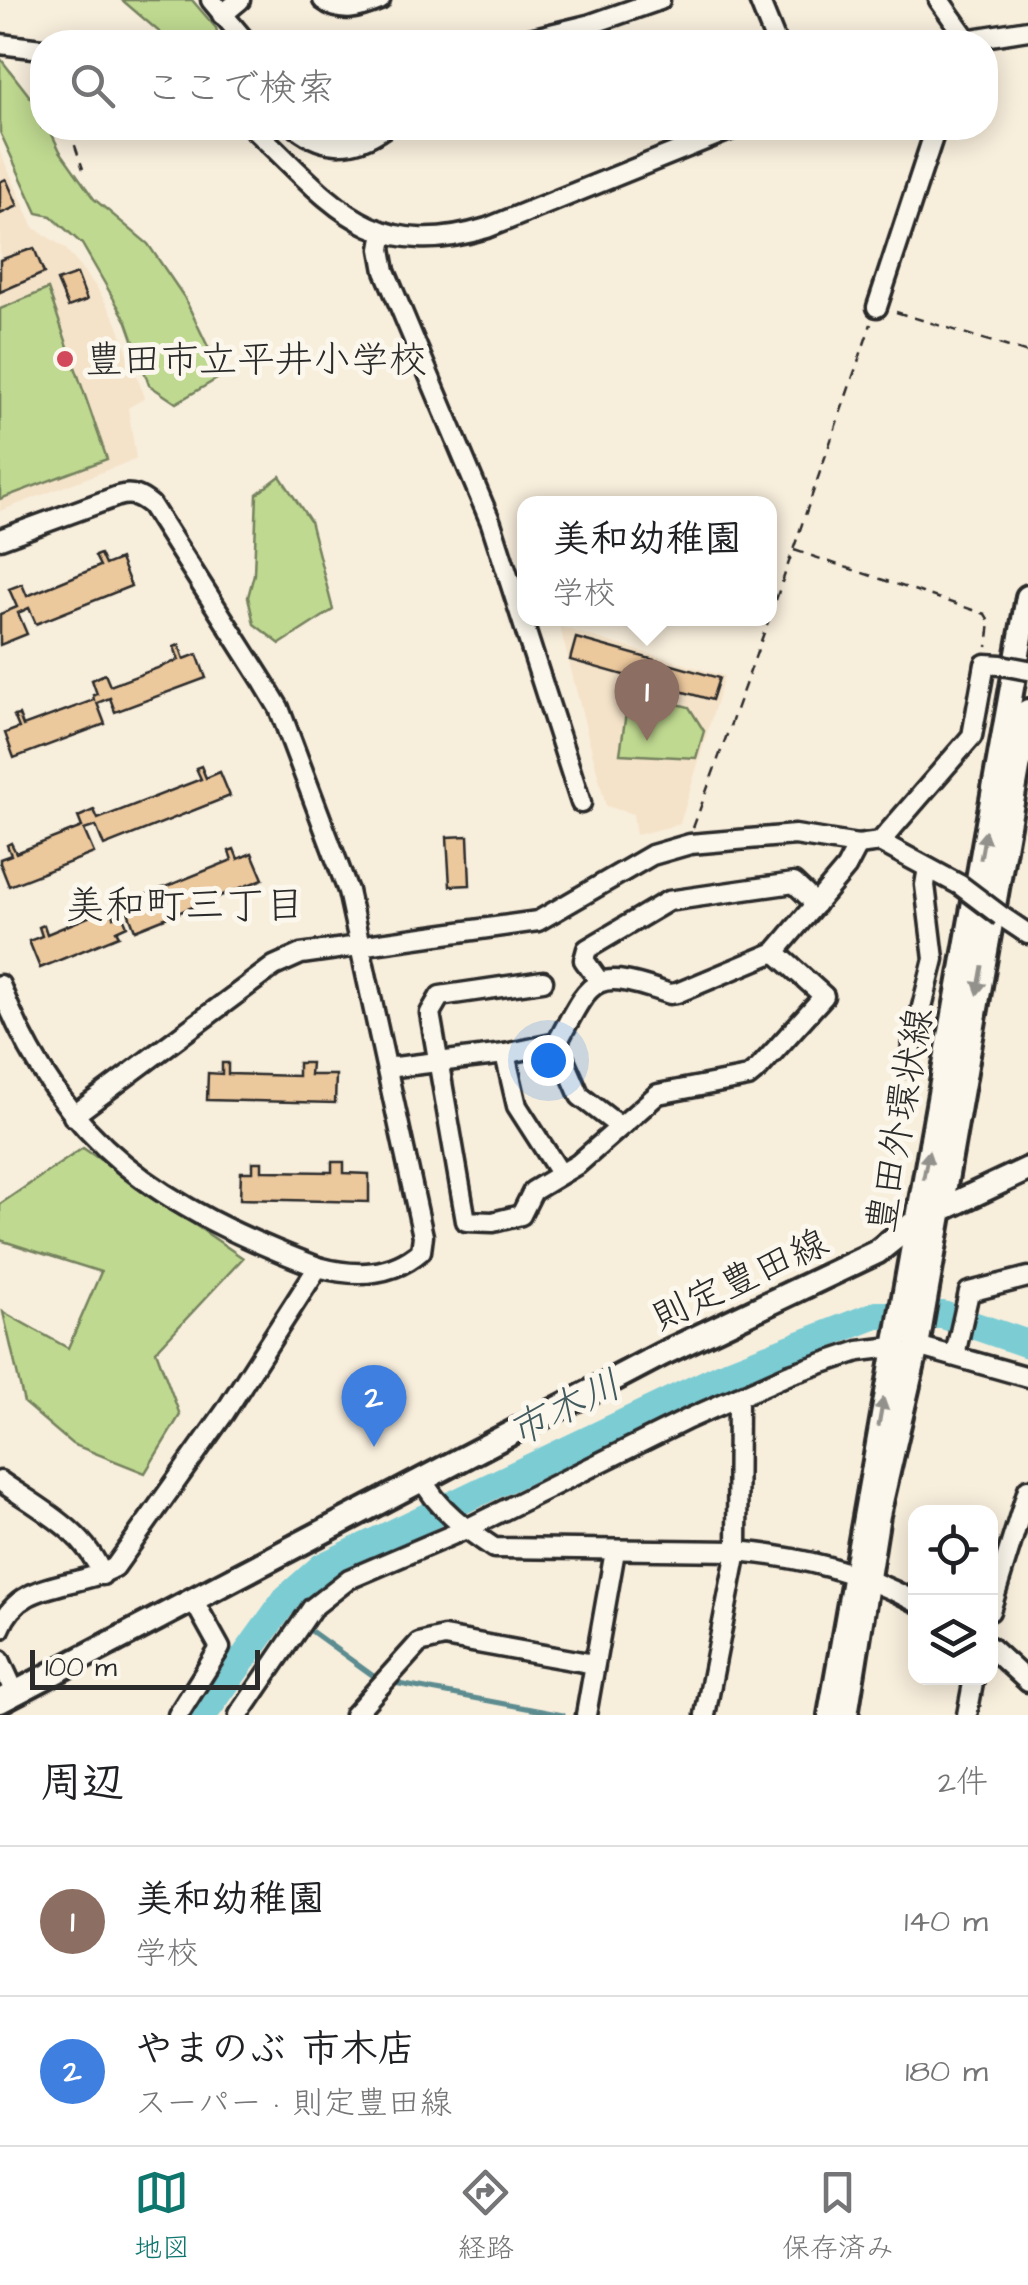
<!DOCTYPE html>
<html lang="ja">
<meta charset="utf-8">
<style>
body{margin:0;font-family:"Architects Daughter","Klee One",sans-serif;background:#f2f2f2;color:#202124}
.controls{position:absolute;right:30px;bottom:30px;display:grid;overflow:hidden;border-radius:20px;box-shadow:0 5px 25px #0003}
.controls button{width:90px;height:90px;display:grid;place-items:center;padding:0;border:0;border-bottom:2px solid #e0e0e0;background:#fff;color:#202124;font:50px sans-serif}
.scale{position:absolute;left:30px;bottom:25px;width:230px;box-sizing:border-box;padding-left:10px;border:5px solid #2b2b2b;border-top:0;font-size:28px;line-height:35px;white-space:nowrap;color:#2b2b2b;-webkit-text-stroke:8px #fbf7ec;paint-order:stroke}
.you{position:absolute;left:548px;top:1060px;width:35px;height:35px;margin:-25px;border:8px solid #fff;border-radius:50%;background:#1a73e8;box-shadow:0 0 0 15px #1a73e833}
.badge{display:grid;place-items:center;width:65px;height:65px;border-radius:50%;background:#0f766e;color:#fff;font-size:32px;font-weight:700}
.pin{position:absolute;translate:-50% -82px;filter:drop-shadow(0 2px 5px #0008)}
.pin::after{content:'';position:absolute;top:52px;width:35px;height:30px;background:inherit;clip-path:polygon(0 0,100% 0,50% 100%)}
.popup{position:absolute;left:517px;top:496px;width:260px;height:130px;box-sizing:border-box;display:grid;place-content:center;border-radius:20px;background:#fff;filter:drop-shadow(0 2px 8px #0005);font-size:32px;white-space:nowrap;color:#757577}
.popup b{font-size:38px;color:#202124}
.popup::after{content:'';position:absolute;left:50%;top:100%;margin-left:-20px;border:20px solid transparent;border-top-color:#fff}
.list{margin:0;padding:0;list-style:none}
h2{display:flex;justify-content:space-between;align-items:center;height:130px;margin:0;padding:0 40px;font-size:42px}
h2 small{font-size:32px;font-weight:400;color:#757577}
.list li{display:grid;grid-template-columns:65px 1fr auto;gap:30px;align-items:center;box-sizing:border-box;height:150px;padding:0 40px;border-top:2px solid #e0e0e0}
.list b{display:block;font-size:38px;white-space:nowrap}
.list p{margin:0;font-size:32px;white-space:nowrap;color:#757577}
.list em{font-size:32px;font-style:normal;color:#757577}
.icon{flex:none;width:55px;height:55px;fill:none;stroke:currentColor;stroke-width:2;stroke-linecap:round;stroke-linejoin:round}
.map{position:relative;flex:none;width:1028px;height:1715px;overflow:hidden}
.search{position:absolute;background:#fff;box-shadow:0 5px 25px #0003;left:30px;right:30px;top:30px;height:110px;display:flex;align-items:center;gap:25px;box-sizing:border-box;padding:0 35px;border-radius:40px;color:#757577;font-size:38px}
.sheet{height:430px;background:#fff}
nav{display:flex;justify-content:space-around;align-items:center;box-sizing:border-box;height:140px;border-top:2px solid #e0e0e0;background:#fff;font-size:28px;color:#757577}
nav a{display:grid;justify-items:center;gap:5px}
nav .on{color:#0f766e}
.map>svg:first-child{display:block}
</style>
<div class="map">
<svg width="1028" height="1715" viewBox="0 0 1028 1715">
<rect width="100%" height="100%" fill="#f8eedc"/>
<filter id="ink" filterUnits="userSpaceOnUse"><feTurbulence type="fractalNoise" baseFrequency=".01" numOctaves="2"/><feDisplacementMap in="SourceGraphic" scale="20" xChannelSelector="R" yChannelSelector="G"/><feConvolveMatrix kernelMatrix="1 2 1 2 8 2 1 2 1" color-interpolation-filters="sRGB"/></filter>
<g filter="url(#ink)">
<g fill="#f4e3c9">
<path d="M 0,152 L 34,228 L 65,248 L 97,288 L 115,319 L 145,398 L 128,408 L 136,459 L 0,511 Z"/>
<path d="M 560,627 L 724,676 L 680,824 L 636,835 L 633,814 L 606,806 Z"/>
</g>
<g fill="#bfd990" stroke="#75825e" stroke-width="2.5">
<path d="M 122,0 L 192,0 L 216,28 L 220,42 L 171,42 Z"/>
<path d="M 0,58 L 41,111 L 42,128 L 49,128 L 60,151 L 94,199 L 148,244 L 184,297 L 222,376 L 176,403 L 149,385 L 127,322 L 82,244 L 51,216 L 37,213 L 0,132 Z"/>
<path d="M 48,289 L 107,459 L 0,499 L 0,309 Z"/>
<path d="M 280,476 L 310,521 L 333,610 L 280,644 L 254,624 L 248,597 L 254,574 L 257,494 Z"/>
<path d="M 629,692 L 689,707 L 704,731 L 696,758 L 620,754 Z"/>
<path d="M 83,1148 L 243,1258 L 156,1351 L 180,1415 L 145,1473 L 72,1444 L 24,1403 L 3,1312 L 68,1348 L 101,1272 L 0,1240 L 0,1204 Z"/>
</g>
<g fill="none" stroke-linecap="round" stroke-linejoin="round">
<g stroke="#5b8c90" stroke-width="5">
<path d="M 286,1599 L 299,1620"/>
<path d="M 307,1628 L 379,1680"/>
<path d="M 389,1682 L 563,1715"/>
</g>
<path stroke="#7bccd4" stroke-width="28" d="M 203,1715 L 286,1599 L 322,1567 L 733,1371 L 876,1315 L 943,1315 L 1028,1344"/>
</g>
<g fill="#ecc89d" stroke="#2b2b2b" stroke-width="2.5">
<path d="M 6,179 L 18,206 L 0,214 L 0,182 Z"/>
<path d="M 34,248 L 44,273 L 0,292 L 0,260 Z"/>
<path d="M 77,274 L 87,300 L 68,307 L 57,281 Z"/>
<path d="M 100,554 L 105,565 L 120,559 L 131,586 L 36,624 L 29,608 L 18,613 L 27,634 L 0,645 L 0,614 L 17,607 L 9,589 L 22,584 L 27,596 L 100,566 L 95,556 Z"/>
<path d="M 576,638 L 719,678 L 712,700 L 570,660 Z"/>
<path d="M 179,645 L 184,659 L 197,654 L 206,678 L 115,712 L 110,698 L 97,703 L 105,724 L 14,758 L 5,733 L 19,728 L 14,716 L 19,715 L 23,726 L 94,700 L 93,695 L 97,694 L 92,680 L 105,674 L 110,686 L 179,660 L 174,647 Z"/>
<path d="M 201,766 L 206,778 L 220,772 L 230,796 L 104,846 L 96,826 L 84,830 L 94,853 L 9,886 L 0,863 L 0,859 L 11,855 L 7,845 L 11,843 L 16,853 L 82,827 L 78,817 L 94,810 L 98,819 L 201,779 L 196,768 Z"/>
<path d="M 468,836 L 470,885 L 450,886 L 447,837 Z"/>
<path d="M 234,849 L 238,859 L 252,853 L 263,879 L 135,930 L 127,909 L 113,914 L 114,917 L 122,914 L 127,926 L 116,931 L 119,936 L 40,968 L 29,941 L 42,936 L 39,927 L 44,925 L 47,934 L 115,906 L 112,898 L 125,893 L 128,902 L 232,860 L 229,851 Z"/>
<path d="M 222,1063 L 228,1063 L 228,1074 L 298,1076 L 298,1063 L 311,1063 L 310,1075 L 336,1075 L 335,1103 L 207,1100 L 208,1073 L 222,1074 Z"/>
<path d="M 253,1162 L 262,1162 L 262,1171 L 332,1172 L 332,1162 L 344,1162 L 344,1173 L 369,1174 L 369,1202 L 240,1199 L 241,1172 L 253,1172 Z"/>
</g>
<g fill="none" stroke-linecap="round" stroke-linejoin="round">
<g stroke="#2b2b2b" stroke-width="25">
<g id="street">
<path d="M 211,0 L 246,42"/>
<path d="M 323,0 C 342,15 360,8 380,0"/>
<path d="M 759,0 L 776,42"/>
<path d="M 939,0 L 966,38"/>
<path d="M 222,15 L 240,0"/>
<path d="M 518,42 L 588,25 L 660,0"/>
<path d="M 953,42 L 1028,30"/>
<path d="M 0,44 L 42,49"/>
<path d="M 253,128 C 330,200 370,264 487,228 L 735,128"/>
<path d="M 297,128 C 325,150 355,149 384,128"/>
<path d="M 384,232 L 381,249 L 385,271 L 491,523 L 581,803"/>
<path d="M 877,307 L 936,128"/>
<path d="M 0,539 L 118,496 C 132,492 140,496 151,505 L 264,683 L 279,708 L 348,891 L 423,1236 L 421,1251 C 391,1277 355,1277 318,1267 L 225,1412 L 115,1567 C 75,1590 19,1578 0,1629"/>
<path d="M 880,842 L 972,736 L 985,664 L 1001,665"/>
<path d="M 1001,916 L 1028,934"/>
<path d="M 543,981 L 440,996 L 430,1013 L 466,1221 L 493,1222 L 521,1215 L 533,1191 L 578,1164 L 658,1094 L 748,1077 L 759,1068 L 824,996 L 775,952"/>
<path d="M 599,981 L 584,960 L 587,949 L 668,901 L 794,883 L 816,904"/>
<path d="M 0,985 C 62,1146 163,1208 318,1267"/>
<path d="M 557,1043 L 580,1096 L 619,1126"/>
<path d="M 505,1054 L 517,1106 L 560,1173"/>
<path d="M 907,1067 L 934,959 L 925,885 L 928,868"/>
<path d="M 387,1068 L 505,1054 L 557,1043 C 593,975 593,968 670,994 L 677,993 L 775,952 L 846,868 L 858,845"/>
<path d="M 73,1116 L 274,966 L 301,954 L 538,921 L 652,855 L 690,844 L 795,835 L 858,845 L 880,842 L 960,885"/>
<path d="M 917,1346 L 1028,1377"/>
<path d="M 955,1355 L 969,1292 L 1028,1277"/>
<path d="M 422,1478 C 436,1508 467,1530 494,1548 L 737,1551 C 801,1557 859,1571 916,1602"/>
<path d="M 0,1481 C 37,1507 86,1531 102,1575"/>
<path d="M 990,1611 L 1028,1489"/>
<path d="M 990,1647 L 1028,1682"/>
<path d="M 0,1660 L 15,1693"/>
<path d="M 178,1715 L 220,1648 L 194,1601"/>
<path d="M 239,1715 L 312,1608 L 349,1579 L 466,1529 L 688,1419 L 790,1374 L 859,1351 L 893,1347"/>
<path d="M 354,1715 L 419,1643 L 444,1637 L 594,1664"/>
<path d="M 586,1715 L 615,1551"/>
<path d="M 705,1715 L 737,1551 L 738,1397"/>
<path d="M 967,1715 L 974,1678"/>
</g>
</g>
<g stroke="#2b2b2b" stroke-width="30">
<g id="secondary">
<path d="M 0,1701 L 662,1354 L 877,1252 L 915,1222 L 1028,1169"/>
<path d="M 830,1715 L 1028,597"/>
<path d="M 846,1715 L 878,1515 L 917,1346 L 1028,711"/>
</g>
</g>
<g stroke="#2b2b2b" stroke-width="2.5" stroke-dasharray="10 8" stroke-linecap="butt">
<path d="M 69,128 L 83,169"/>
<path d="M 896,312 L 1028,353"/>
<path d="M 794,550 L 985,614 L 990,622 L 987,647"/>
<path d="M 770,617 L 871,324"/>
<path d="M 693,828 L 769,619"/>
</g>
<use href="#street" stroke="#fbf7ec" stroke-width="18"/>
<use href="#secondary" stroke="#fbf7ec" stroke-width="22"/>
<g stroke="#2b2b2b" stroke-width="25" stroke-linecap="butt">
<g id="street-bridge">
<path d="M 1001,665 L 1028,670"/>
<path d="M 960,885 L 1001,916"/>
</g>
</g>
<use href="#street-bridge" stroke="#fbf7ec" stroke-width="18"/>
</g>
<defs><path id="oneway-solid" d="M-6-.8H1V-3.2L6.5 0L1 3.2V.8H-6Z" transform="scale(2.5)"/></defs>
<g fill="#93918c">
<use href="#oneway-solid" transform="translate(983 845) rotate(-80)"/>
<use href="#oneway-solid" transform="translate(980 980) rotate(100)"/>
<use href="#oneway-solid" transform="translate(926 1165) rotate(-79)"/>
<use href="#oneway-solid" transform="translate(881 1412) rotate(-80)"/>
</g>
</g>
<circle fill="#d1495b" stroke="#fbf7ec" stroke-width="4" cx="65" cy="359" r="10"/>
<g text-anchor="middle" stroke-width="10" stroke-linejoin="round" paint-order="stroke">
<g font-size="38" fill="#2b2b2b" stroke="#fbf7ec" text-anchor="start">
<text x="85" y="372">豊田市立平井小学校</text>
</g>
<g font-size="38" fill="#2b2b2b" stroke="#fbf7ec">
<text transform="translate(899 1120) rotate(-80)" y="13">豊田外環状線</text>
<text transform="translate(739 1279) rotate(-25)" y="13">則定豊田線</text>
</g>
<g font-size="40" fill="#2b2b2b" stroke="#fbf7ec">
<text x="185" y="918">美和町三丁目</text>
</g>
<g font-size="40" font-style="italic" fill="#435b5e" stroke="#fbf7ec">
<text transform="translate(564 1407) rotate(-26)" y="14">市木川</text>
</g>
</g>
</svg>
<div class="controls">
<button><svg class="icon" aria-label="locate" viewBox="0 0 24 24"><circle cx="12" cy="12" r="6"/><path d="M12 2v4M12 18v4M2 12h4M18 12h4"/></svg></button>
<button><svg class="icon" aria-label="layers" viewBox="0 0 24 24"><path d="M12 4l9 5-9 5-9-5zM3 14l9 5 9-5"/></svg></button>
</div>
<div class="scale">100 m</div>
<div class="you"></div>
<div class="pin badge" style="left:647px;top:741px;background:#8d6e63">1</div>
<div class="popup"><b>美和幼稚園</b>学校</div>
<div class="pin badge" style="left:374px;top:1447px;background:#3f7fe0">2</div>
<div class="search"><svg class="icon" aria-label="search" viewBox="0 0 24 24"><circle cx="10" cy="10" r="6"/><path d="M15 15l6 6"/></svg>ここで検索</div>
</div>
<section class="sheet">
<h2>周辺<small>2件</small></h2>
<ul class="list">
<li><span class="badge" style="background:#8d6e63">1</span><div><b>美和幼稚園</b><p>学校</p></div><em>140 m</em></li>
<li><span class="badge" style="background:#3f7fe0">2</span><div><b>やまのぶ 市木店</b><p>スーパー · 則定豊田線</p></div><em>180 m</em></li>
</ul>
</section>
<nav>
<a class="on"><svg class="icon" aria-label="map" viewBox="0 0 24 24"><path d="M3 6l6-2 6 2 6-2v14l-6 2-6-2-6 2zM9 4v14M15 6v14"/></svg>地図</a>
<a><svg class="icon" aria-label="directions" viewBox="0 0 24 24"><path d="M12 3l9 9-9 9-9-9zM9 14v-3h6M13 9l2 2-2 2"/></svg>経路</a>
<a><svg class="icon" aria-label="saved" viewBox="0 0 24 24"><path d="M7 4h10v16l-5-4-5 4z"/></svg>保存済み</a>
</nav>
